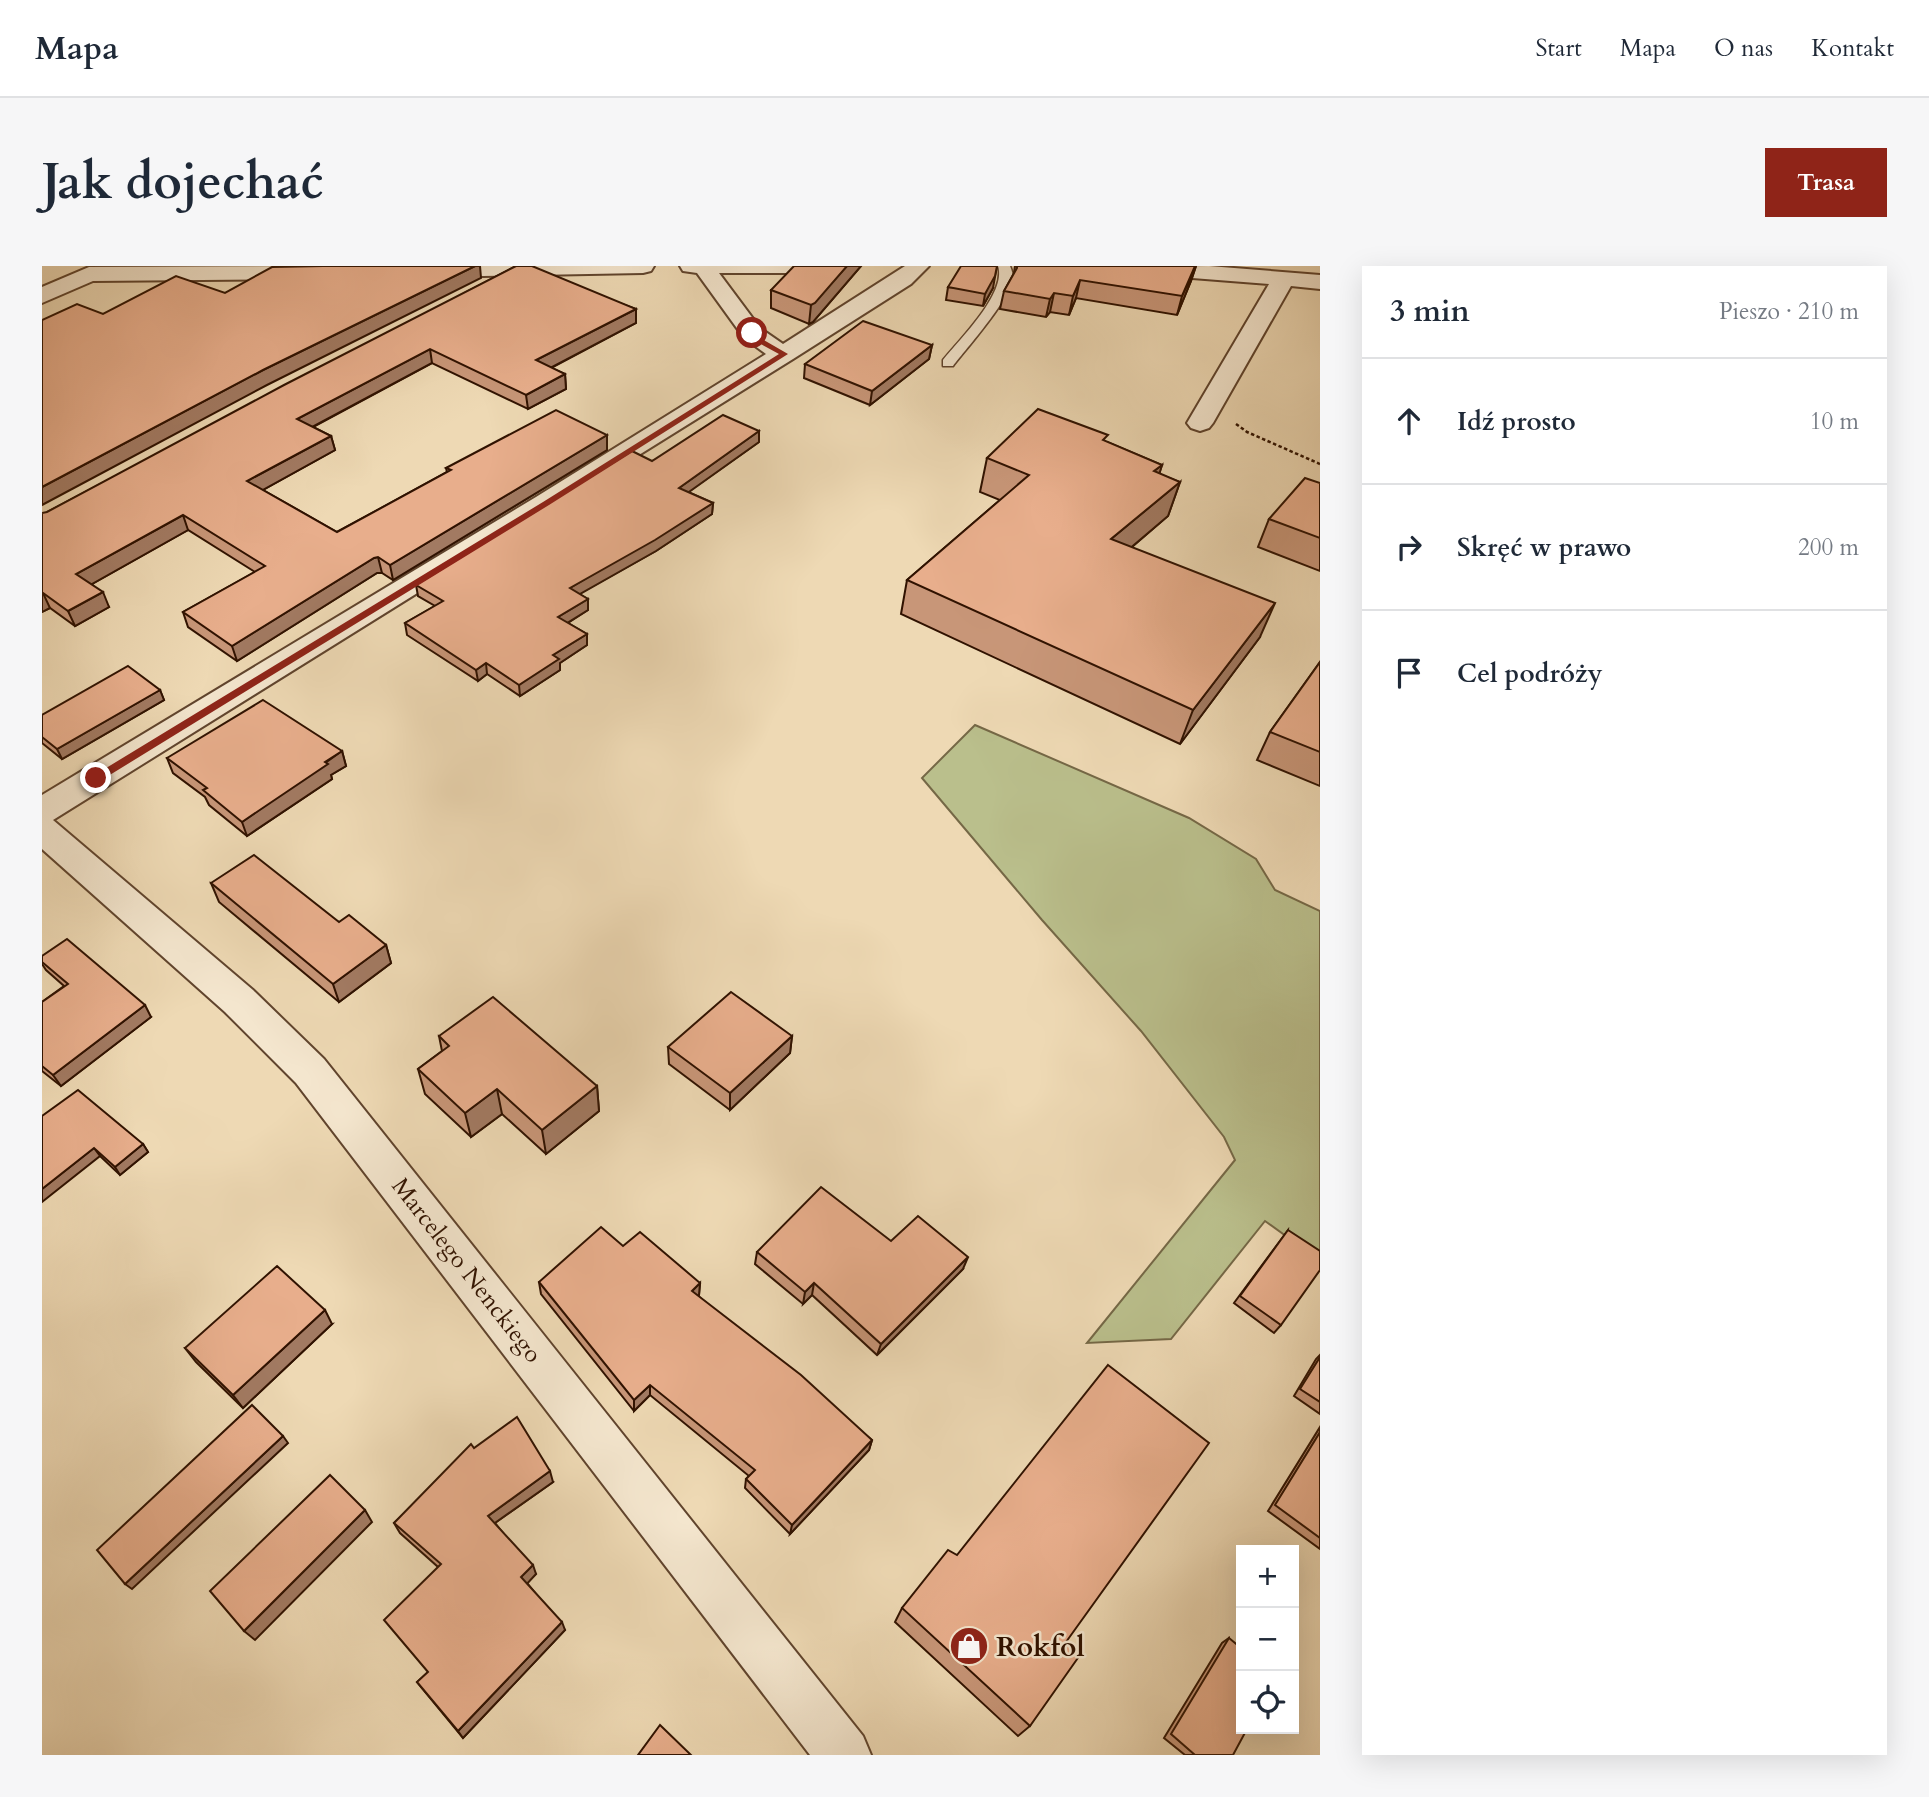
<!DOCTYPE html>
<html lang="pl">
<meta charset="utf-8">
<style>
body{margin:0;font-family:Cardo,serif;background:#f6f6f7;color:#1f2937}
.controls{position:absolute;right:21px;bottom:21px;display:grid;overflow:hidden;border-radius:0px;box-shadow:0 7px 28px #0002}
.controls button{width:63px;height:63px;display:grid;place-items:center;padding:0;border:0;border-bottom:2px solid #e0e1e3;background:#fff;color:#1f2937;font:35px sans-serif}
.stop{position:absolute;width:21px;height:21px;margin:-16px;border:5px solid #8f2418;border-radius:50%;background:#fff}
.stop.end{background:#8f2418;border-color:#fff;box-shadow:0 2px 7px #0008}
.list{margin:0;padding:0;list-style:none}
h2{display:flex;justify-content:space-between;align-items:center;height:91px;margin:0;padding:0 28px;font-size:30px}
h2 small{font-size:23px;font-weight:400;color:#747a83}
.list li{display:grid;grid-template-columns:46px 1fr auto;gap:21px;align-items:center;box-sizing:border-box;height:126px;padding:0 28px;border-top:2px solid #e0e1e3}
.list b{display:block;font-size:26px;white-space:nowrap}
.list em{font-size:23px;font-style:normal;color:#747a83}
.icon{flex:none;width:38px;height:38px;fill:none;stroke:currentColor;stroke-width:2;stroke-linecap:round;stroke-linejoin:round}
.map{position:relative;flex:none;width:1278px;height:1489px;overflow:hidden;border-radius:0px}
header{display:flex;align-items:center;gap:42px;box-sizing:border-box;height:98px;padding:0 35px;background:#fff;border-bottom:2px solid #e0e1e3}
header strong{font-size:33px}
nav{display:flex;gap:38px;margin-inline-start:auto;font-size:24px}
.intro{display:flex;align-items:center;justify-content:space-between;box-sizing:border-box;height:168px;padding:0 42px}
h1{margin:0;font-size:49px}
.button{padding:18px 32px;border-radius:0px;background:#8f2418;color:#fff;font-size:24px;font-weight:700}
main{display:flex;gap:42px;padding:0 42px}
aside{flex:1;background:#fff;border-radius:0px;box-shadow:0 7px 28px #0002}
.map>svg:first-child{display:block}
</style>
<header>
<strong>Mapa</strong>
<nav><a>Start</a><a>Mapa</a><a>O nas</a><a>Kontakt</a></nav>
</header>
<div class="intro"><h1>Jak dojechać</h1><a class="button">Trasa</a></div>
<main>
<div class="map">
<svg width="1278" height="1489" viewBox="0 0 1278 1489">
<rect width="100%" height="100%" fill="#eed9b4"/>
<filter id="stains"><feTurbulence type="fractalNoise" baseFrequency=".00286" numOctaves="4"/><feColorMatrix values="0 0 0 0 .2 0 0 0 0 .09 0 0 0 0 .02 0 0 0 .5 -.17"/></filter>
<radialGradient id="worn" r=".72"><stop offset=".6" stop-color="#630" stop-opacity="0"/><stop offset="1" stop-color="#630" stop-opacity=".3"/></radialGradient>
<path fill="#babf8c" stroke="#756846" stroke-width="2" d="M 933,459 L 1147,552 L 1214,593 L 1233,624 L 1278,645 L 1278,983 L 1273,991 L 1223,955 L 1129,1073 L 1045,1077 L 1193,894 L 1182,871 L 1099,765 L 1000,654 L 880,512 Z"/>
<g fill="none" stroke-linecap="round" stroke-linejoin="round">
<g stroke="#60442d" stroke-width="3">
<path id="service" d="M 968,0 C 969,2 971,8 971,11 C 971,30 924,83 911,100 L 901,100 L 901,94 C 918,73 965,27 956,0 Z"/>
</g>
<g stroke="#60442d" stroke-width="4">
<g id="minor">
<path d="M 276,0 L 284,6 L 281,11 L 273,13 L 51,15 L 0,37 L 0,21 L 47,1 Z"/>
<path d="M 378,0 L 612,0 L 609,5 L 601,7 L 386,11 L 378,9 L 375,4 Z"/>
<path d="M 638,0 L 759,0 L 756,5 L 748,7 L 677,7 L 718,62 L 741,78 L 863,0 L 887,0 L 869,18 L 751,93 L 11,554 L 211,724 L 282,793 L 821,1470 L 829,1489 L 768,1489 L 254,817 L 183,746 L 0,583 L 0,529 L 494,231 L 724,88 L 702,72 L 655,7 L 641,5 Z"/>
<path d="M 1167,0 L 1278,9 L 1278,23 L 1249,20 L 1171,157 L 1167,162 L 1158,165 L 1149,162 L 1145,157 L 1227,18 L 1099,8 L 1091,6 L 1088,1 Z"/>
</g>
</g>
<path stroke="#301200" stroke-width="2.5" stroke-dasharray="3.5 2.5" stroke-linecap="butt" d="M 1194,158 L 1205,166 L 1278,198"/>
<use href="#service" fill="#f4e6ce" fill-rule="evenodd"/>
<use href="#minor" fill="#f4e6ce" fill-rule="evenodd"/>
</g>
<g fill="#c89678" stroke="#301200" stroke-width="2">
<path d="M 474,0 L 594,43 L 594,57 L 509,102 L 523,108 L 524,123 L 486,143 L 390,97 L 271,161 L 289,170 L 293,184 L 221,224 L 295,266 L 405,206 L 404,202 L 565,169 L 565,184 L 351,314 L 340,307 L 335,307 L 195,395 L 146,361 L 141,346 L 213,306 L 146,264 L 50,318 L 67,341 L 33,360 L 8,342 L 0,346 L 5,246 Z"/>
<path d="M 819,0 L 771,56 L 767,58 L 729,42 L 729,24 Z"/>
<path d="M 973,0 L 1154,0 L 1149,15 L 1135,49 L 1034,32 L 1027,49 L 1008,46 L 1004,51 L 958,43 L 962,25 L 972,7 Z"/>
<path d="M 906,21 L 951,22 L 941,40 L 904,34 Z"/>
<path d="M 890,79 L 887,93 L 828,139 L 762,112 L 763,98 Z"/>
<path d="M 717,176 L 646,226 L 671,237 L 670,248 L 614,285 L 537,328 L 546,333 L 546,344 L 526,357 L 545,368 L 545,379 L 518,397 L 518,404 L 478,430 L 445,408 L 436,415 L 365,369 L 363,357 L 393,340 L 376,330 L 374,319 L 610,195 Z"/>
<path d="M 1065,176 L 1120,199 L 1117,208 L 1138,216 L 1126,250 L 1090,281 L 1218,371 L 1138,478 L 859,348 L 865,314 L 958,234 L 938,226 L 945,192 Z"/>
<path d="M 1278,217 L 1278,305 L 1216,281 L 1227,253 Z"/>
<path d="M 1278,396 L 1278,520 L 1215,494 L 1228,466 Z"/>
<path d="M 118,424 L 122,434 L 20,493 L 0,477 L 0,449 Z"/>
<path d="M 300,485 L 304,500 L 289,509 L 290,513 L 205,570 L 167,539 L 163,531 L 131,507 L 125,492 Z"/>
<path d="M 169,617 L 297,656 L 344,679 L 349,697 L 297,736 L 177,636 Z"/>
<path d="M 0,690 L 109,751 L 19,820 L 0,805 L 0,736 L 22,720 L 4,704 L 0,698 Z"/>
<path d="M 397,770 L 555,820 L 557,845 L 504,888 L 460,848 L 429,871 L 383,828 L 376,803 L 400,785 Z"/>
<path d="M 750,770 L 748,787 L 688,844 L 627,798 L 626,781 Z"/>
<path d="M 0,850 L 101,878 L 106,886 L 78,909 L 58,890 Z"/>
<path d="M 1246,964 L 1239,1059 L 1232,1067 L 1192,1037 Z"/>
<path d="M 849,975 L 921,1003 L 835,1089 L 770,1029 L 761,1038 L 713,998 L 715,986 Z"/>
<path d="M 581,980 L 658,1017 L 657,1029 L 656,1030 L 830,1174 L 827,1184 L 748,1268 L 703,1222 L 704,1213 L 707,1210 L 608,1129 L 592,1145 L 499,1028 L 497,1016 Z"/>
<path d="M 290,1058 L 201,1142 L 154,1096 L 143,1082 Z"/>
<path d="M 1278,1089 L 1278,1148 L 1252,1130 L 1274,1093 Z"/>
<path d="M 1278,1161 L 1278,1283 L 1226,1245 Z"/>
<path d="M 432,1182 L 511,1216 L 453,1257 L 494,1308 L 485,1317 L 523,1364 L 421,1472 L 375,1416 L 386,1406 L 396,1301 L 358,1267 L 352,1257 Z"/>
<path d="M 915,1289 L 1024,1376 L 988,1460 L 976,1470 L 853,1356 L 860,1342 Z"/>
<path d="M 1187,1372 L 1191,1489 L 1143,1489 L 1122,1472 L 1180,1377 Z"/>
</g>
<g fill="#a27a62" stroke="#301200" stroke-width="2">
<path d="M 433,0 L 438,0 L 439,12 L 225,119 L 0,239 L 0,221 L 221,104 Z"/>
<path d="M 805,0 L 819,0 L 771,56 L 767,58 L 769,39 Z"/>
<path d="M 955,0 L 951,22 L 941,40 L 943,28 Z"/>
<path d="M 1154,0 L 1149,15 L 1135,49 L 1140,30 Z"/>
<path d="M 1038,14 L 1034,32 L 1027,49 L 1031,30 Z"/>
<path d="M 1012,27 L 1008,46 L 1004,51 L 1008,33 Z"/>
<path d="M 594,43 L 594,57 L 495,109 L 494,94 Z"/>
<path d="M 890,79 L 887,93 L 828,139 L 830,125 Z"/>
<path d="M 388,83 L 390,97 L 259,167 L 255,153 Z"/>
<path d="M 523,108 L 524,123 L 486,143 L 484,129 Z"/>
<path d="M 717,165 L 717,176 L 637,233 L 637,222 Z"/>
<path d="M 565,169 L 565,184 L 351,314 L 348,299 Z"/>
<path d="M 289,170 L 293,184 L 210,230 L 205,215 Z"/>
<path d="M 1120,199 L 1110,232 L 1112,205 Z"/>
<path d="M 1138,216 L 1126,250 L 1059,307 L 1069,273 Z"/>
<path d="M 671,237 L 670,248 L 614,285 L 529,333 L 528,322 Z"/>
<path d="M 141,249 L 146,264 L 41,323 L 34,308 Z"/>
<path d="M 336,291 L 340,307 L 335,307 L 195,395 L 190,380 L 332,292 Z"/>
<path d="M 61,326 L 67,341 L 33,360 L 26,345 Z"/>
<path d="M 0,327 L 1,327 L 8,342 L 0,346 Z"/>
<path d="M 546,333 L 546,344 L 517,362 L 516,351 Z"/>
<path d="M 1233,337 L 1218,371 L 1138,478 L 1151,444 Z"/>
<path d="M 545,368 L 545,379 L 518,397 L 518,404 L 478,430 L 477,419 L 511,389 Z"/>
<path d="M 444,397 L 445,408 L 436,415 L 434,404 Z"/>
<path d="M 118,424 L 122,434 L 20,493 L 15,483 Z"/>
<path d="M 300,485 L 304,500 L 289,509 L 290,513 L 205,570 L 200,556 Z"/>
<path d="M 344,679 L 349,697 L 297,736 L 291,718 Z"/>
<path d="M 103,739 L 109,751 L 19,820 L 11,809 Z"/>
<path d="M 750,770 L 748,787 L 688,844 L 688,827 Z"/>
<path d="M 555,820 L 557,845 L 504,888 L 500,864 Z"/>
<path d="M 455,823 L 460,848 L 429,871 L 423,847 Z"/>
<path d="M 101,878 L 106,886 L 78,909 L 73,901 Z"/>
<path d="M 52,882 L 58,890 L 0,936 L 0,923 Z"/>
<path d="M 926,991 L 921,1003 L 835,1089 L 839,1078 Z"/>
<path d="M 658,1017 L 657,1029 L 650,1036 L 650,1025 Z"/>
<path d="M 772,1017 L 770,1029 L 761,1038 L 763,1026 Z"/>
<path d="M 283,1044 L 290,1058 L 201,1142 L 191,1129 Z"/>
<path d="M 608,1119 L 608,1129 L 592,1145 L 592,1134 Z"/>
<path d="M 241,1170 L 246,1177 L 90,1323 L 83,1318 Z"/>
<path d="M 830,1174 L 827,1184 L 748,1268 L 750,1259 Z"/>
<path d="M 508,1205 L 511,1216 L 450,1259 L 446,1250 Z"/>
<path d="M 323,1244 L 330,1256 L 213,1374 L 202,1365 Z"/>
<path d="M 491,1299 L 494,1308 L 483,1320 L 479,1311 Z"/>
<path d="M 520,1356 L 523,1364 L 421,1472 L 416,1465 Z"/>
</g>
<g fill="#e8ae8c" stroke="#301200" stroke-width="2">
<path d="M 281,0 L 433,0 L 221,104 L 0,221 L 0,54 L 35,38 L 61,48 L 134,10 L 183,27 L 230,1 Z"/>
<path d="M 474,0 L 490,0 L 594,43 L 494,94 L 523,108 L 484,129 L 388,83 L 255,153 L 289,170 L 205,215 L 295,266 L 409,204 L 404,202 L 514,144 L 565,169 L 348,299 L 336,291 L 332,292 L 190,380 L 141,346 L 223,300 L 141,249 L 34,308 L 61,326 L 26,345 L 1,327 L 0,327 L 0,247 L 5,246 L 242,119 Z"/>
<path d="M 752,0 L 805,0 L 773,37 L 769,39 L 729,24 Z"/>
<path d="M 919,0 L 955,0 L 953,10 L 943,28 L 906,21 Z"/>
<path d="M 975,0 L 1153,0 L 1140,30 L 1038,14 L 1031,30 L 1012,27 L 1008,33 L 962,25 L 975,2 Z"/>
<path d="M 821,55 L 890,79 L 830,125 L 763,98 Z"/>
<path d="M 996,143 L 1066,169 L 1061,174 L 1120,199 L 1112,205 L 1138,216 L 1069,273 L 1233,337 L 1151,444 L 865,314 L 987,209 L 945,192 Z"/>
<path d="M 681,149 L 717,165 L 637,222 L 671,237 L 613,274 L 528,322 L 546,333 L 516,351 L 545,368 L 511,389 L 517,393 L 477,419 L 444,397 L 434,404 L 363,357 L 401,335 L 374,319 L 590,185 L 610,195 Z"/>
<path d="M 1263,212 L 1278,217 L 1278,272 L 1227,253 Z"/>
<path d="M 1278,396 L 1278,486 L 1228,466 Z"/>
<path d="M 86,400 L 118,424 L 15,483 L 0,471 L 0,449 Z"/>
<path d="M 221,434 L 300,485 L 283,496 L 286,498 L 200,556 L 161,524 L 165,522 L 125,492 Z"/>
<path d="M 212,589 L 297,656 L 307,649 L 344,679 L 291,718 L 169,617 Z"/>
<path d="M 25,673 L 103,739 L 11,809 L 0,800 L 0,736 L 26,718 L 0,696 L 0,690 Z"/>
<path d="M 689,726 L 750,770 L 688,827 L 626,781 Z"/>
<path d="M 451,731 L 555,820 L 500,864 L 455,823 L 423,847 L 376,803 L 407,780 L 397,770 Z"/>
<path d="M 36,824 L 101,878 L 73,901 L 52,882 L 0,923 L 0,850 Z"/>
<path d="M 779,921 L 849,975 L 876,950 L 926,991 L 839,1078 L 772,1017 L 763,1026 L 715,986 Z"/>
<path d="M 559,961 L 581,980 L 598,966 L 658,1017 L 650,1025 L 759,1109 L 830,1174 L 750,1259 L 704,1213 L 713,1204 L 608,1119 L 592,1134 L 497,1016 Z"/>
<path d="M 1246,964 L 1278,985 L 1278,1004 L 1239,1059 L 1198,1030 Z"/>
<path d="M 235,1000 L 283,1044 L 191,1129 L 143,1082 Z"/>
<path d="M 1278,1091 L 1278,1136 L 1258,1123 Z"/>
<path d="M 1066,1099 L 1167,1177 L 1024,1376 L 1038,1389 L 988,1460 L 860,1342 L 906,1284 L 915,1289 Z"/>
<path d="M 210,1139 L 241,1170 L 83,1318 L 55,1284 Z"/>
<path d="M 475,1151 L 508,1205 L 446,1250 L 491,1299 L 479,1311 L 520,1356 L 416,1465 L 375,1416 L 386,1406 L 342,1354 L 399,1298 L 352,1257 L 429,1178 L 432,1182 Z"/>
<path d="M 1278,1166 L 1278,1272 L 1233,1239 Z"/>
<path d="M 288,1209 L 323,1244 L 202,1365 L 168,1325 Z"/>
<path d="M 1187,1372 L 1199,1382 L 1199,1463 L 1205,1463 L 1191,1489 L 1153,1489 L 1129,1468 Z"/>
<path d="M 618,1459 L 649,1489 L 596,1489 Z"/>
</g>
<path fill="#8f2418" d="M 708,66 L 713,66 L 720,73 L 746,88 L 507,239 L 58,515 L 51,515 L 51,510 L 501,236 L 737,88 L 715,76 Z"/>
<defs>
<g id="shop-disc" transform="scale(2.0125)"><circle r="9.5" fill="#8f2418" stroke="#f4e6ce"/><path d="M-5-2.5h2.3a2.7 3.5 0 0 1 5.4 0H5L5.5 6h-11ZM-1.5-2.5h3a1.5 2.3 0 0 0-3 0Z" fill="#fff"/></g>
</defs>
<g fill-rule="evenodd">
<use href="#shop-disc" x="927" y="1380"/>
</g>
<g text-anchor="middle" stroke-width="5" stroke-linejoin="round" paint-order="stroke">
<g font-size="24" fill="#301200" stroke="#f4e6ce">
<text transform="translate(425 1004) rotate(52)" y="8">Marcelego Nenckiego</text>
</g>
<g font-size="28" font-weight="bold" fill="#301200" stroke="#f4e6ce" text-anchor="start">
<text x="954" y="1390">Rokfol</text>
</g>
</g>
<rect width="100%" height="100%" filter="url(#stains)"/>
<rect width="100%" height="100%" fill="url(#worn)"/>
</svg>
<div class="controls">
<button>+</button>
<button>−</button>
<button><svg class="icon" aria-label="locate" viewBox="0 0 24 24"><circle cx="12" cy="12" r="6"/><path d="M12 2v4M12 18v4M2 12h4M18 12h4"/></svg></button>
</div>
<div class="stop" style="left:710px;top:67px"></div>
<div class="stop end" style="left:54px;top:512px"></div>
</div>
<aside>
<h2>3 min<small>Pieszo · 210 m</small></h2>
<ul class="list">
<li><svg class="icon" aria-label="ahead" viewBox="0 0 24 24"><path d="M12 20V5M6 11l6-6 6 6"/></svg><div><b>Idź prosto</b></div><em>10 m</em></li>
<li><svg class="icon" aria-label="right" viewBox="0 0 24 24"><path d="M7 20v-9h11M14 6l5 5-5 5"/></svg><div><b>Skręć w prawo</b></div><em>200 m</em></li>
<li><svg class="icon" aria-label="arrive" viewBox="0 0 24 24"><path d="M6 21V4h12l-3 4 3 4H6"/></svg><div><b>Cel podróży</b></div></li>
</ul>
</aside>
</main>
